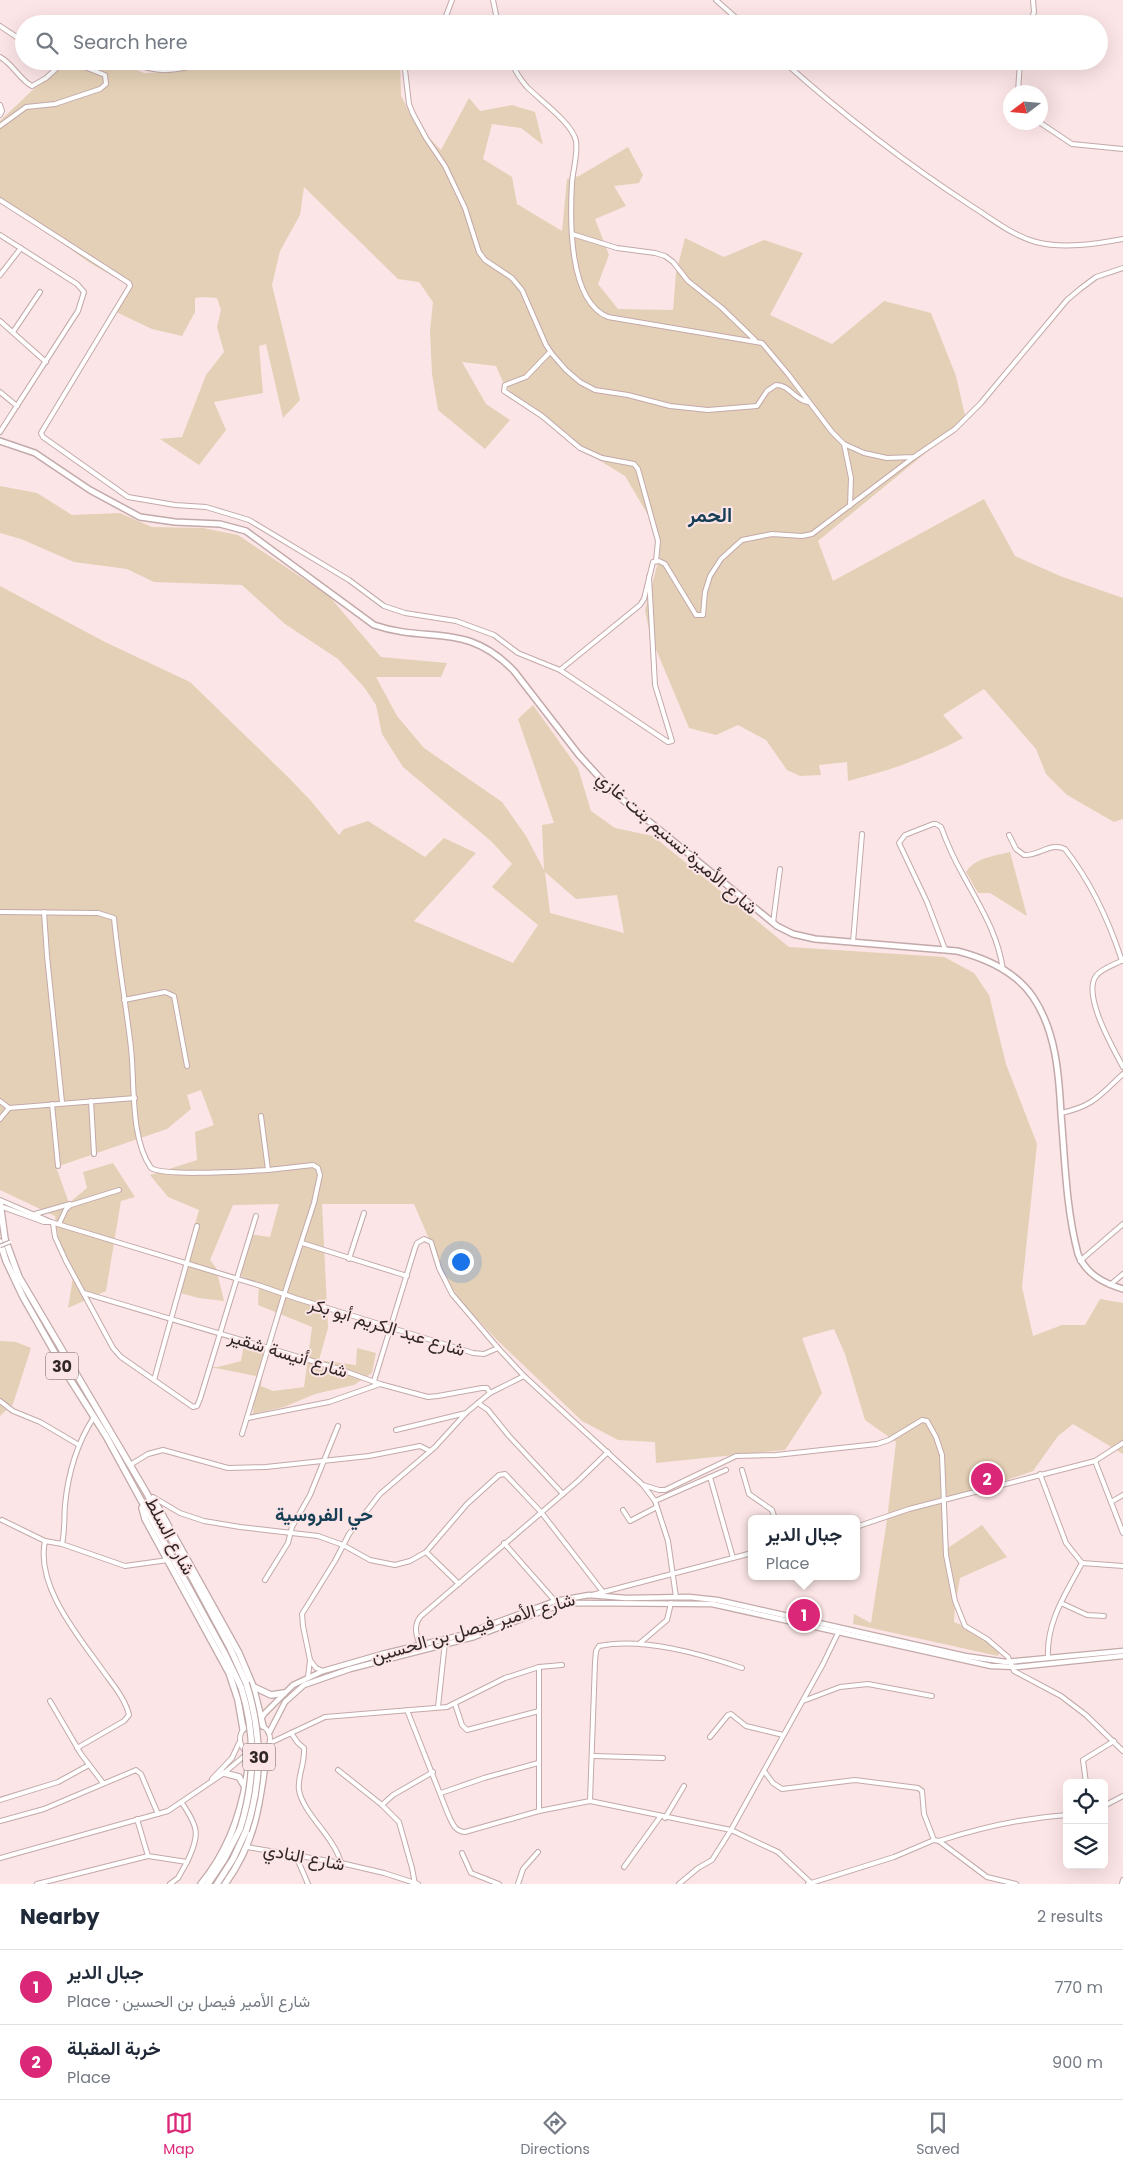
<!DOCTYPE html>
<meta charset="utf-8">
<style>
body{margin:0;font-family:Poppins,Vazirmatn,sans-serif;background:#f6f6f7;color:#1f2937}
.controls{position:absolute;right:15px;bottom:15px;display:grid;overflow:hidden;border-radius:8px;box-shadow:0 5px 20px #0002}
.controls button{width:45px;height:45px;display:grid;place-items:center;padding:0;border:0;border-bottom:1px solid #e0e1e3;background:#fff;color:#1f2937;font:25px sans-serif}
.compass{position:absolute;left:1003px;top:85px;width:45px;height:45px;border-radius:50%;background:#fff;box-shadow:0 5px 20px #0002;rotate:254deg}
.you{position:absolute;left:460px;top:1261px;width:18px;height:18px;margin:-12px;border:4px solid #fff;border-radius:50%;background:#1a73e8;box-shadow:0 0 0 8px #1a73e833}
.badge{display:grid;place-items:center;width:32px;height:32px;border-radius:50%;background:#db2777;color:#fff;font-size:16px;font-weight:700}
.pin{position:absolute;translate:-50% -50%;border:2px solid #fff;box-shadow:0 1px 5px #0006}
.popup{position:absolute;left:748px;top:1515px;width:112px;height:65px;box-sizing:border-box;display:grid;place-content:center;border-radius:8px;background:#fff;filter:drop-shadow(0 1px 4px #0005);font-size:16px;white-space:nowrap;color:#747a83}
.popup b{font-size:19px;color:#1f2937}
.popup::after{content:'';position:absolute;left:50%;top:100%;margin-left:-10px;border:10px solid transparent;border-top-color:#fff}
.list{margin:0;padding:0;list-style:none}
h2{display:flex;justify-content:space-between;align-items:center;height:65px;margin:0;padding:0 20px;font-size:21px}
h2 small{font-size:16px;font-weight:400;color:#747a83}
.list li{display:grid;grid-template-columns:32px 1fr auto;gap:15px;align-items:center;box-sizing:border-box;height:75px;padding:0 20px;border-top:1px solid #e0e1e3}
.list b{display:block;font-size:19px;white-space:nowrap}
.list p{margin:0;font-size:16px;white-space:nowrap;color:#747a83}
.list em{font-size:16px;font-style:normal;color:#747a83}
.icon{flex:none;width:28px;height:28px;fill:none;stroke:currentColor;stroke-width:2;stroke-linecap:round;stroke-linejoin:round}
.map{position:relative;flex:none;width:1123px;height:1884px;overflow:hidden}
.search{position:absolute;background:#fff;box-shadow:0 5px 20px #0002;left:15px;right:15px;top:15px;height:55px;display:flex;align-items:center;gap:12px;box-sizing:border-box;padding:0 18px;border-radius:28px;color:#747a83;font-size:19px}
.sheet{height:215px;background:#fff}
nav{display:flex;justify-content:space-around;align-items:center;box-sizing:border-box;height:70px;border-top:1px solid #e0e1e3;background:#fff;font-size:14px;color:#747a83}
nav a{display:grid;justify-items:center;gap:2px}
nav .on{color:#db2777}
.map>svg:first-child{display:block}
</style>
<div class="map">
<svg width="1123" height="1884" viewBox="0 0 1123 1884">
<rect width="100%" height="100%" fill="#fce5e6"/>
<g fill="#e4d0b6" fill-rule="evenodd">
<path d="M 63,61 L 76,61 L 85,65 L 121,63 L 144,73 L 167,72 L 216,61 L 400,61 L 401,96 L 416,125 L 441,150 L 469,98 L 480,111 L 512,105 L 535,112 L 543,145 L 521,128 L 492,124 L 483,159 L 512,177 L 517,204 L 562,231 L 567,179 L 579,176 L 628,147 L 643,175 L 639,183 L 614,186 L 626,206 L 595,219 L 609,255 L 598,284 L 618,309 L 673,310 L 676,273 L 685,238 L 724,257 L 764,240 L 803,253 L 770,315 L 832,344 L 884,301 L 931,313 L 956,376 L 966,420 L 818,541 L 833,581 L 984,499 L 1015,556 L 1060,576 L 1123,598 L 1123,819 L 1114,822 L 1067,795 L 1046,774 L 1036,749 L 984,689 L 943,715 L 963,738 C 923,759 891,770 848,781 L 847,762 L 819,765 L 821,775 L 800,776 L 787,770 L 766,740 L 738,725 L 716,735 L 689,728 L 650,635 L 645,610 L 660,555 L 648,515 L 625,476 L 597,459 L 520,404 L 503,382 L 496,366 L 462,362 L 486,404 L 510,420 L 485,449 L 438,410 L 432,374 L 430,331 L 433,302 L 419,282 L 398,279 L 304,187 L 300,215 L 280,251 L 272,285 L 300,400 L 283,418 L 266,344 L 259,346 L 263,393 L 214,402 L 226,430 L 199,465 L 160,439 L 182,437 L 206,375 L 224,352 L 217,327 L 221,310 L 217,298 L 203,297 L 195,298 L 195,312 L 182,336 L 152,329 L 114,311 L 132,287 L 90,263 L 0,199 L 0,121 Z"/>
<path d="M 0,486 L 37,493 L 72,515 L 120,513 L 152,527 L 203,528 L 238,535 L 329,596 L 381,657 L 447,663 L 441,677 L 376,677 L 397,716 L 424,748 L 502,802 L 526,836 L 544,870 L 542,825 L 554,823 L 518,719 L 533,705 L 578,768 L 591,811 L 615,828 L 653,836 L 789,947 L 944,957 L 974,973 L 989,995 L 1006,1064 L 1037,1144 L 1022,1287 L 1033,1336 L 1062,1325 L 1085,1325 L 1100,1299 L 1123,1303 L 1123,1454 L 1073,1424 L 1058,1436 L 1033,1471 L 944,1502 L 945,1550 L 982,1525 L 1007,1557 L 960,1578 L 955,1606 L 954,1622 L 977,1632 L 1000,1648 L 998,1656 L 853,1624 L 854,1614 L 871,1623 L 887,1520 L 896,1442 L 865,1420 L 845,1354 L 834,1329 L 802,1338 L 822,1393 L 785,1450 L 656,1463 L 655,1442 L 618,1440 L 582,1421 L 497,1340 L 468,1309 L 449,1285 L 414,1204 L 322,1204 L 328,1328 L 319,1360 L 356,1365 L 357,1348 L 376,1353 L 372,1373 L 354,1385 L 315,1394 L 284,1407 L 253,1414 L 256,1376 L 210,1367 L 218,1367 L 241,1361 L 245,1338 L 264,1344 L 261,1386 L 273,1391 L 304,1387 L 312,1327 L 258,1305 L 259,1284 L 237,1274 L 249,1234 L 270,1237 L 279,1204 L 233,1205 L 210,1260 L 216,1268 L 224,1301 L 199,1298 L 176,1292 L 199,1210 L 168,1197 L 150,1175 L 197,1160 L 195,1132 L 214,1125 L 201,1090 L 187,1095 L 191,1109 L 167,1129 L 56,1167 L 69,1203 L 87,1188 L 83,1172 L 113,1163 L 135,1197 L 121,1201 L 106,1291 L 68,1308 L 74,1271 L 59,1241 L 55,1216 L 0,1190 L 0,586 L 105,642 L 190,682 L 289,778 L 311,801 L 339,835 L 344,829 L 368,821 L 425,857 L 444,838 L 476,853 L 414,921 L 513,963 L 538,925 L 492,887 L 512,864 L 491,841 L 403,767 L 382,734 L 376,705 L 364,687 L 338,659 L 285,624 L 242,585 L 154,582 L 127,569 L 74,562 L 21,539 L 0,533 ZM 545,872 L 576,899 L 617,895 L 624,933 L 550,913 Z"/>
<path d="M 1010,852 L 1027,916 L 990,893 L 978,893 L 966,872 C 975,858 994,856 1010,852 Z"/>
<path d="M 0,1341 L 16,1342 L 31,1348 L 13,1404 L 0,1416 Z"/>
</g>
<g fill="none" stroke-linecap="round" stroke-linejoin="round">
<g stroke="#c3a9a9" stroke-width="6">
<g id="minor">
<path d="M 493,0 L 498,24"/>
<path d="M 716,0 L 743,24"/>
<path d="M 443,24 L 452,0"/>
<path d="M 1030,24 L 1034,12 L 1033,0"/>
<path d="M 0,26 L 24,42"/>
<path d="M 0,57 C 13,64 20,80 32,86 L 46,78 L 57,68 L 57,61"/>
<path d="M 127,61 C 162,76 177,70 213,61"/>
<path d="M 404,61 L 409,104 L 413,114 L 426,138 L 445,166 L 465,208 L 479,252 L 485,260 L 512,278 L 522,290 L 546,345 L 552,354 L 566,370 L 580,382 L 595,390 L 628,395 L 670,406 L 708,410 L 757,406 L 767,391 L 776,385 C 790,385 793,399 808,402"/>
<path d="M 511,61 C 515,71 520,79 527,87 C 540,100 573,124 576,141 C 578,154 573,169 572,183 C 570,218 568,301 608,317 L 762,343 L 788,374 L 832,432 L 844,444 L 864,453 L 887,458 L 914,457 L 955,429 L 981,403 L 1067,300 L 1080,289 L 1096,277 L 1123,268"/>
<path d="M 783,61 C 841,113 904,162 970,205 C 991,218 1011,235 1036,242 C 1063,249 1096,244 1123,239"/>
<path d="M 1018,92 L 1020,61"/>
<path d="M 0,105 L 2,111 L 0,115"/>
<path d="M 1039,122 L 1072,144 L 1123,149"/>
<path d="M 0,126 L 26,107 L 55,104 L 100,89 L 106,84 L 105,75 L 82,66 L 80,61"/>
<path d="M 0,200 L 129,283 L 130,286 L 41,433 L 43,437 L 128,497 L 175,505 L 206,507 L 249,520 L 349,580 L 384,606 L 405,613 L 456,621 L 494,635 L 518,653 L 560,670 L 668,742 L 672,741 L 655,685 L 649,577"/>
<path d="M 572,234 L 617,248 L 655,253 L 665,256 L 673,262 L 688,281 L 722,308 L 755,340"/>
<path d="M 0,235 L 77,284 L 84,292 L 78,311 L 0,432"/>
<path d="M 0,275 L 21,248"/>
<path d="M 0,321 L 46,362"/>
<path d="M 13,332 L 40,292"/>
<path d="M 550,352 L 526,377 L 505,385 L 504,391 L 542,416 L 580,448 L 602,458 L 634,464 L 638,469 L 658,541 L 656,561"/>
<path d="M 0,392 L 17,406"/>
<path d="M 844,444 L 851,478 L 850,506"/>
<path d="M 560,670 L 640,605 L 644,599 L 653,562 L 659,561 L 665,564 L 696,615 L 703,615 L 705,592 L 710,576 L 721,559 L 742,540 L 772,534 L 802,536 L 812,534 L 914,457"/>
<path d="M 1009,835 L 1016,849 L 1024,855 C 1039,856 1050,842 1065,849 C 1091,882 1109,921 1122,961"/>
<path d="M 0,912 L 98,913 L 114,918 C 118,961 126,1004 131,1048 C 135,1084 130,1138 151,1168 C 166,1177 247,1171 268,1170 L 261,1116"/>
<path d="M 44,912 L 47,956 L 62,1102"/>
<path d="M 773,923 L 780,869"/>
<path d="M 853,942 L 862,834"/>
<path d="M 945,949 L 927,902 L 899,843 L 905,835 L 933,824 L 936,824 L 941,827 C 947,843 954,859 962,873 C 979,905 998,933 1003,970"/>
<path d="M 1123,960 C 1114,965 1102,968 1096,976 C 1082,995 1113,1048 1123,1067"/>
<path d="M 124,1000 L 165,992 L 174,996 L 187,1066"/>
<path d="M 0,1101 L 9,1108 L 135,1098"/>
<path d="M 91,1101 L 94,1154"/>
<path d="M 52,1104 L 58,1166"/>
<path d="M 1061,1113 C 1094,1106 1100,1095 1123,1074"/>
<path d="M 0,1119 L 9,1108"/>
<path d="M 0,1200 L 51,1222"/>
<path d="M 0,1206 L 44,1222 L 51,1222 L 261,1286 L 295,1298 L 473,1353 L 484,1354 L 498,1348 L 524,1376 L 490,1393 L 466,1413 L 435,1447 L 380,1494 L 349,1534 L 335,1561 L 302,1614 L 303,1626 L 310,1660 L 308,1677"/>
<path d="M 35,1214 L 70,1204"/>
<path d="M 53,1223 L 55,1237 L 66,1261 L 113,1348 L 121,1357 L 193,1407 L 197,1406 L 200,1399 L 256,1216"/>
<path d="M 59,1224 L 66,1209 L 71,1205 L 119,1190"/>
<path d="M 302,1243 L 407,1276"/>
<path d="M 349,1259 L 364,1213"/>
<path d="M 1080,1261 L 1123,1224"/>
<path d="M 1110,1285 L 1123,1274"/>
<path d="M 84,1293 L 339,1369 L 380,1384 L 428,1397 L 438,1396 L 482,1388 L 487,1388 L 490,1393"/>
<path d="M 524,1376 L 643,1485 L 655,1501"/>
<path d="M 154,1380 L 197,1226"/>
<path d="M 374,1381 L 415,1248 L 417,1243 L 424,1239 L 431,1242 L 439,1268 L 452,1294 L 498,1348"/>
<path d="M 0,1401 L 13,1411 L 40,1422 L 79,1445"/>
<path d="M 478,1403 L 488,1410 L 509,1436 L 563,1494"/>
<path d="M 248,1418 L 329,1402 L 380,1384"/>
<path d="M 396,1430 L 466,1413"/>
<path d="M 242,1434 L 284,1295 L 314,1203 L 320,1175 L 318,1168 L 313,1165 L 268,1170"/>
<path d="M 1095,1461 L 1123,1533"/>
<path d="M 130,1465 L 148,1454 L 163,1450 L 228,1468 L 266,1467 L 369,1456 L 420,1446 L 430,1451"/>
<path d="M 742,1470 L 749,1494 L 772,1510 L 775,1519"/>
<path d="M 1040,1474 L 1066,1543 L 1082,1563"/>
<path d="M 710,1477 L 733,1558"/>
<path d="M 643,1485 L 659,1490 L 665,1490 L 736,1456 L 776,1455 L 877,1444 L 889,1440 L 922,1420 L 927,1421 L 936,1437 L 942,1455 L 946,1555 L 955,1601 L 965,1626 L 987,1639 L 1008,1657 L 1014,1671 L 1061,1696 L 1086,1715 L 1123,1751"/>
<path d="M 153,1497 L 180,1513 L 204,1521 L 240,1527 L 318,1536 L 343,1545 L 370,1560 L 395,1565 L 410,1561 L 426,1552 L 467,1504 L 499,1475 L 505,1474 L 541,1512 L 603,1592"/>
<path d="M 1111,1502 L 1123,1495"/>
<path d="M 623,1510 L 630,1521 L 657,1507"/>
<path d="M 2,1520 L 45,1541"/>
<path d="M 856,1527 L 909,1509 L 1095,1461 L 1123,1443"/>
<path d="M 504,1543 L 555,1601"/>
<path d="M 62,1544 L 125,1566 L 168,1560"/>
<path d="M 426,1552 L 459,1584"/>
<path d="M 265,1580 L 288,1543 L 292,1527 L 310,1495 L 338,1426"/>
<path d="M 592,1595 L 752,1553"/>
<path d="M 676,1597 L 668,1541 L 655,1501 L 726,1470"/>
<path d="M 1061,1603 L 1087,1615 L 1104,1616"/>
<path d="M 640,1643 L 667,1620 L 671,1603"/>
<path d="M 420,1645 C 416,1635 413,1625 421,1616 L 578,1481 L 608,1452"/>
<path d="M 1048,1658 C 1046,1622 1066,1593 1082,1563 L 1123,1566"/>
<path d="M 310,1660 L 316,1668 L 323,1671"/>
<path d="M 50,1701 L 81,1754 L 103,1783"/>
<path d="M 803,1701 L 840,1687 L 868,1684 L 932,1696"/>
<path d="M 455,1704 L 462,1725 L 467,1730 L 539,1711"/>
<path d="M 438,1707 L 445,1642"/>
<path d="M 407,1710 L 448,1814 C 452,1822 454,1831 465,1832 L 539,1811 L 590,1801 L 731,1830 L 823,1664 L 839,1631"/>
<circle cx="255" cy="1739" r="15"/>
<path d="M 291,1733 L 298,1743 L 304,1748 C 305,1764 297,1778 299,1790 C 303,1814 334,1836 341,1863"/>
<path d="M 710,1737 L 728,1715 L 731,1714 L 746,1726 L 783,1735"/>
<path d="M 270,1743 L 325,1717 L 447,1707 L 505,1678 L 539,1667 L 562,1665"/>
<path d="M 77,1748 L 124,1721 L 129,1715 C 126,1701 115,1687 106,1675 C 81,1639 35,1587 45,1541 L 62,1544 C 65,1531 64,1518 65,1505 C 68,1474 77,1443 94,1417"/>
<path d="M 593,1756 L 663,1758"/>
<path d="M 338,1770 L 382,1805"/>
<path d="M 764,1771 L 773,1783 L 782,1789 L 855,1780 L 918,1788 L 922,1791 L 924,1814 L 934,1840"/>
<path d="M 212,1779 L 232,1758 L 239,1743"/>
<path d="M 1086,1783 L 1083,1760 L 1114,1741"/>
<path d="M 441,1793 L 484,1778 L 538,1763"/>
<path d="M 0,1800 L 58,1782 L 89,1765"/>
<path d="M 590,1801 L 595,1662 L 596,1651 L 599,1646 C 643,1637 701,1654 742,1668"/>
<path d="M 182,1803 C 199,1828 200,1835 187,1862"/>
<path d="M 1104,1806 L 1123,1796"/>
<path d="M 539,1811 L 539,1667"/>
<path d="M 665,1818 L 684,1786"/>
<path d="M 137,1819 L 148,1856 L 187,1862 L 178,1878 L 170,1884"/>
<path d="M 0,1821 L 44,1809 L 136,1770 L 141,1774 L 158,1814"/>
<path d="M 939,1841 L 987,1877 L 1016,1884"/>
<path d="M 247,1847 L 341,1863 L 384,1873 L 418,1884"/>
<path d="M 462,1853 L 471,1873 L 499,1884"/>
<path d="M 296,1856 L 308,1884"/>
<path d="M 0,1858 L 168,1811 L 224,1773 L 248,1753"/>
<path d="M 624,1867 L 660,1817"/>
<path d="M 37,1884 L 148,1856"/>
<path d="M 415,1884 L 412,1868 L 399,1822 L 382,1805 L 393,1795 L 433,1772"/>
<path d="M 518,1884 L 523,1869 L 538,1852"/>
<path d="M 679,1884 L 698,1868 L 712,1860 L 731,1830 L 778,1852 L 811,1883"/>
<path d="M 808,1884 L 894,1857 L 934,1840 L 939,1841 C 982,1827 1022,1818 1067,1815"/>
<path d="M 1122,1884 L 1123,1880"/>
</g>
</g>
<g stroke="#c3a9a9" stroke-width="7">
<g id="tertiary">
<path d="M 258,1724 L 264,1714 L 293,1685 L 323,1671 L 382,1654 L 462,1635 L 555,1601 L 589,1595 L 626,1598 L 689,1597 L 717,1600 L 965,1656 L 1006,1662 L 1123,1651"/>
<path d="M 269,1733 L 285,1702 L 304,1685 L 350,1669 L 474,1637 L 551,1608 L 574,1603 L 712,1604 L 991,1666 L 1017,1667 L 1123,1656"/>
</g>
</g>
<g stroke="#c3a9a9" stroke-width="8">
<path id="secondary" d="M 0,441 L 35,453 L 90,490 L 140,517 L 175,522 L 220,524 L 246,531 L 374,625 C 430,644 466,621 514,671 L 579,755 L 612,791 L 777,926 L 793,934 L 815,939 L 957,951 C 985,958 1016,972 1033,997 C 1056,1031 1059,1075 1061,1114 C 1065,1160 1066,1209 1078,1254 C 1086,1274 1103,1283 1123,1289"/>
</g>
<g stroke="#c3a9a9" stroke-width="8">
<g id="primary">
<path d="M 0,1203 L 5,1239 L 19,1277 L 146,1492 L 230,1648 L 246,1683"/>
<path d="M 0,1242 L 6,1261 L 23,1297 L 68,1376 L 106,1436 L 224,1652 L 241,1687"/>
<path d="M 154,1500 L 239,1653 L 253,1686 L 263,1726"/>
<path d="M 142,1508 L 145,1519 L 229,1673 L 238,1700 L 243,1729"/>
<path d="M 254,1687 L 271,1695 L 284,1693"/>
<path d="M 224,1773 L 239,1777 L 245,1787"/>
<path d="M 201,1884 C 230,1849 244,1806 249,1761"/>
<path d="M 208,1884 L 224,1860 L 240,1829"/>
<path d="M 217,1884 L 233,1859 L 246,1831"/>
<path d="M 225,1884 C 257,1840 260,1801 267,1749"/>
</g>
</g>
<use href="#minor" stroke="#fff" stroke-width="4"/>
<use href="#tertiary" stroke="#fff" stroke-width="4.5"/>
<use href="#secondary" stroke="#fff" stroke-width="5"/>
<use href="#primary" stroke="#fff" stroke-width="5.5"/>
<g stroke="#c3a9a9" stroke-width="5" stroke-linecap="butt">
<path id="pedestrian-bridge" d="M 0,1246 L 10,1242"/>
</g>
<g stroke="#c3a9a9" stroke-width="8" stroke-linecap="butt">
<g id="primary-bridge">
<path d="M 246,1683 C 262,1732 262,1783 246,1831"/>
<path d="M 240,1829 C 255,1782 256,1734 241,1687"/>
</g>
</g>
<use href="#pedestrian-bridge" stroke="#fff" stroke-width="2.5"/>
<use href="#primary-bridge" stroke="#fff" stroke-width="5.5"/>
</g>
<g text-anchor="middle" stroke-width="4" stroke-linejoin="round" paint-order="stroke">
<g fill="#fce5e6" stroke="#6e6060" stroke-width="1">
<rect x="46" y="1352.5" width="32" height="27" rx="4"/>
<rect x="243" y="1743.5" width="32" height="27" rx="4"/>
</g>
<g font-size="16" font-weight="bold" fill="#312727">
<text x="62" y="1372">30</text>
<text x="259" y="1763">30</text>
</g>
<g font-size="18" fill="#312727" stroke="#fce5e6">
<text transform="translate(677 843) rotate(41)" y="6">شارع الأميرة تسنيم بنت غازي</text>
<text transform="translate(387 1327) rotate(17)" y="6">شارع عبد الكريم أبو بكر</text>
<text transform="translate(288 1354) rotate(17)" y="6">شارع أنيسة شقير</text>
<text transform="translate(170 1536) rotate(62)" y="6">شارع السلط</text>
<text transform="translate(473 1628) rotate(-16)" y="6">شارع الأمير فيصل بن الحسين</text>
<text transform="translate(304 1857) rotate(11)" y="6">شارع النادي</text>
</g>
<g font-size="19" font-weight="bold" fill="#163f55" stroke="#fce5e6">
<text x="324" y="1521">حي الفروسية</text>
</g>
<g font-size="20" font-weight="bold" fill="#163f55" stroke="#fce5e6">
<text x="710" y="522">الحمر</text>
</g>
</g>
</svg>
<div class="controls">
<button><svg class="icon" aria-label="locate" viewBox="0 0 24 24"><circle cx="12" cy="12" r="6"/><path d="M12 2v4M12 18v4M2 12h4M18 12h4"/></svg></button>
<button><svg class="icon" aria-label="layers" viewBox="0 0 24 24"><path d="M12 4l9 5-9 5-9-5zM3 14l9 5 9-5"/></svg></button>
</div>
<svg class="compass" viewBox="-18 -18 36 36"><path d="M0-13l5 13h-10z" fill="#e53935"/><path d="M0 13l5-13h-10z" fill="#747a83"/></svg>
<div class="you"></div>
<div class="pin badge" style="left:804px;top:1615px">1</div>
<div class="popup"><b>جبال الدير</b>Place</div>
<div class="pin badge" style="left:987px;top:1479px">2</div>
<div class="search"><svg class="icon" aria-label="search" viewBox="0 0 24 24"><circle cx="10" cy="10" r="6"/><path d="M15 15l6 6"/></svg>Search here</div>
</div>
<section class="sheet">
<h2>Nearby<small>2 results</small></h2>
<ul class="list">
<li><span class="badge">1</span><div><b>جبال الدير</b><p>Place · شارع الأمير فيصل بن الحسين</p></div><em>770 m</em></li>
<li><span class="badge">2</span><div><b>خربة المقبلة</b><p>Place</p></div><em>900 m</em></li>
</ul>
</section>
<nav>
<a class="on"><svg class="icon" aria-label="map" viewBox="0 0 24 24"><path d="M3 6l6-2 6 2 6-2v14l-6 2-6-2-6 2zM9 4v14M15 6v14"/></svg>Map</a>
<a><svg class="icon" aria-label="directions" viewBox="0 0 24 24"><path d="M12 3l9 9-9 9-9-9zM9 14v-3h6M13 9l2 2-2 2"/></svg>Directions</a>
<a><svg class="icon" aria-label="saved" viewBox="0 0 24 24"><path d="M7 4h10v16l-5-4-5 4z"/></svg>Saved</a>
</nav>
